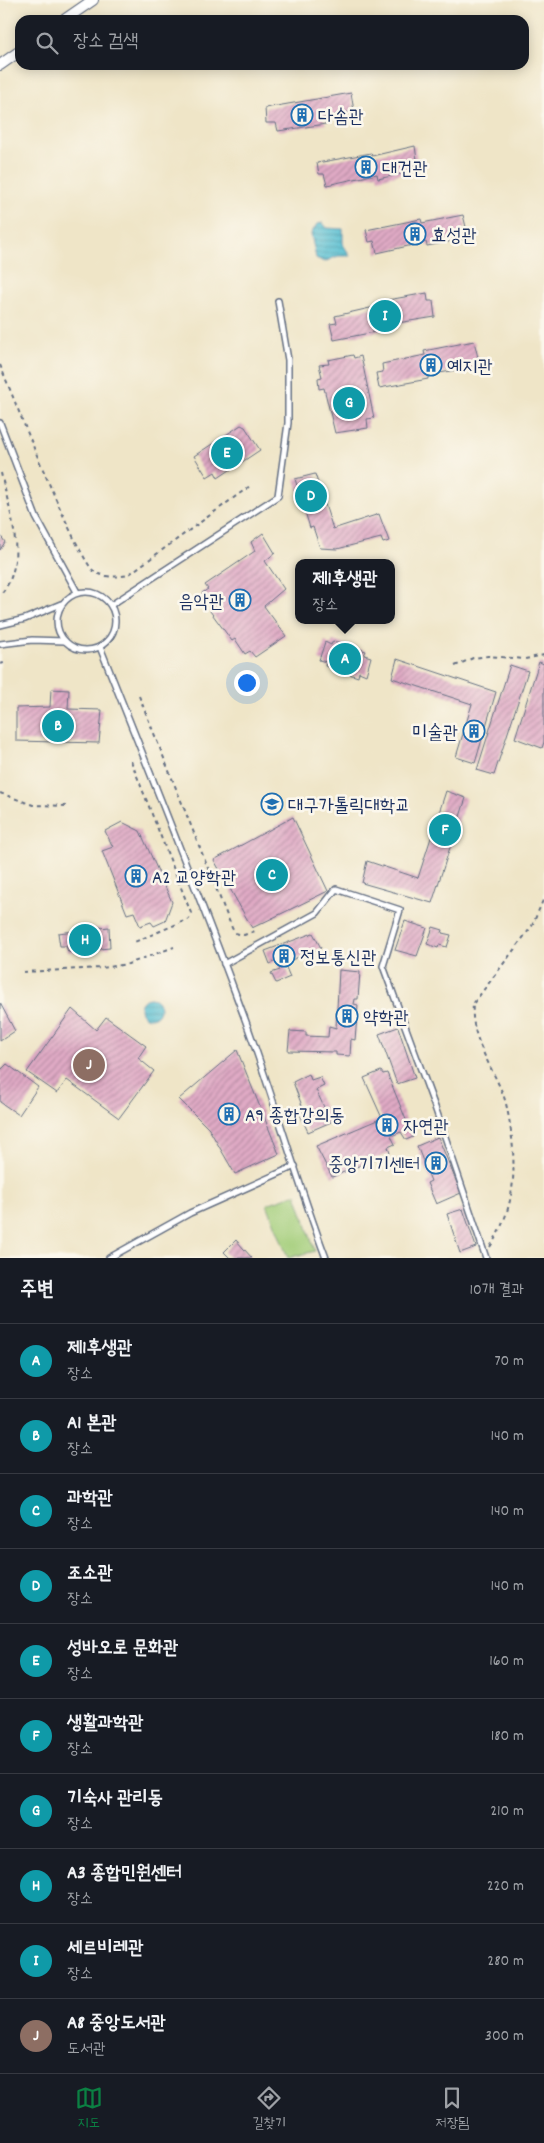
<!DOCTYPE html>
<html lang="ko">
<meta charset="utf-8">
<style>
body{margin:0;font-family:Dekko,"Poor Story",sans-serif;background:#242831;color:#f1f3f6}
.you{position:absolute;left:246px;top:682px;width:18px;height:18px;margin:-12px;border:4px solid #fff;border-radius:50%;background:#1a73e8;box-shadow:0 0 0 8px #1a73e833}
.badge{display:grid;place-items:center;width:32px;height:32px;border-radius:50%;background:#0b8043;color:#fff;font-size:16px;font-weight:700}
.pin{position:absolute;translate:-50% -50%;border:2px solid #fff;box-shadow:0 1px 5px #0006}
.popup{position:absolute;left:295px;top:559px;width:100px;height:65px;box-sizing:border-box;display:grid;place-content:center;border-radius:10px;background:#171b24;filter:drop-shadow(0 1px 4px #0005);font-size:16px;white-space:nowrap;color:#9ea1a6}
.popup b{font-size:19px;color:#f1f3f6}
.popup::after{content:'';position:absolute;left:50%;top:100%;margin-left:-10px;border:10px solid transparent;border-top-color:#171b24}
.list{margin:0;padding:0;list-style:none}
h2{display:flex;justify-content:space-between;align-items:center;height:65px;margin:0;padding:0 20px;font-size:21px}
h2 small{font-size:16px;font-weight:400;color:#9ea1a6}
.list li{display:grid;grid-template-columns:32px 1fr auto;gap:15px;align-items:center;box-sizing:border-box;height:75px;padding:0 20px;border-top:1px solid #363941}
.list b{display:block;font-size:19px;white-space:nowrap}
.list p{margin:0;font-size:16px;white-space:nowrap;color:#9ea1a6}
.list em{font-size:16px;font-style:normal;color:#9ea1a6}
.icon{flex:none;width:28px;height:28px;fill:none;stroke:currentColor;stroke-width:2;stroke-linecap:round;stroke-linejoin:round}
.map{position:relative;flex:none;width:544px;height:1258px;overflow:hidden}
.search{position:absolute;background:#171b24;box-shadow:0 2px 12px #0003;left:15px;right:15px;top:15px;height:55px;display:flex;align-items:center;gap:12px;box-sizing:border-box;padding:0 18px;border-radius:15px;color:#9ea1a6;font-size:19px}
.sheet{height:815px;background:#171b24}
nav{display:flex;justify-content:space-around;align-items:center;box-sizing:border-box;height:70px;border-top:1px solid #363941;background:#171b24;font-size:14px;color:#9ea1a6}
nav a{display:grid;justify-items:center;gap:2px}
nav .on{color:#0b8043}
.map>svg:first-child{display:block}
</style>
<div class="map">
<svg width="544" height="1258" viewBox="0 0 544 1258">
<defs>
<pattern id="water-rules" width="6" height="5" patternUnits="userSpaceOnUse" patternTransform="scale(1.25)"><rect width="6" height="5" fill="#54bed1"/><path d="M0 2.5h6" fill="none" stroke="#459bad"/></pattern>
<pattern id="building-hatch" width="6" height="6" patternUnits="userSpaceOnUse" patternTransform="scale(1.25)"><rect width="6" height="6" fill="#e0aac5"/><path d="M-1 1l2-2M0 6l6-6M5 7l2-2" fill="none" stroke="#b58ba3"/></pattern>
</defs>
<rect width="100%" height="100%" fill="#fbf7ec"/>
<filter id="ink" filterUnits="userSpaceOnUse"><feTurbulence type="fractalNoise" baseFrequency=".02" numOctaves="2"/><feDisplacementMap in="SourceGraphic" scale="10" xChannelSelector="R" yChannelSelector="G"/><feConvolveMatrix kernelMatrix="1 2 1 2 8 2 1 2 1" color-interpolation-filters="sRGB"/></filter>
<filter id="wash" filterUnits="userSpaceOnUse"><feTurbulence type="fractalNoise" baseFrequency=".0096" numOctaves="4" result="noise"/><feDisplacementMap in="SourceGraphic" scale="20" xChannelSelector="R" yChannelSelector="G"/><feGaussianBlur stdDeviation="1.12" result="paint"/><feColorMatrix in="noise" values="0 0 0 0 0 0 0 0 0 0 0 0 0 0 0 0 0 1.4 0 .05"/><feComposite in="paint" operator="in"/></filter>
<g filter="url(#wash)">
<rect width="100%" height="100%" fill="#efe5c7"/>
<path fill="#a3cd79" stroke="#5f7e6c" d="M 296,1194 L 315,1251 L 288,1258 L 267,1204 Z"/>
<g fill="url(#water-rules)" stroke="#387698">
<path d="M 323,223 L 327,228 L 343,229 L 343,244 L 350,256 L 338,256 L 324,262 L 316,258 L 311,234 L 317,224 Z"/>
<circle cx="150" cy="1008" r="10"/>
</g>
<g id="blocks">
<g fill="url(#building-hatch)">
<path d="M 351,93 L 354,111 L 323,118 L 326,124 L 278,131 L 276,123 L 266,123 L 265,108 Z"/>
<path d="M 415,146 L 417,160 L 412,161 L 414,171 L 378,179 L 377,174 L 327,185 L 324,174 L 319,174 L 317,163 L 371,153 L 372,156 Z"/>
<path d="M 463,215 L 466,227 L 461,229 L 464,239 L 427,246 L 426,242 L 377,253 L 374,241 L 369,242 L 366,230 L 421,219 L 422,223 Z"/>
<path d="M 427,293 L 428,301 L 433,301 L 435,317 L 385,325 L 385,330 L 334,340 L 330,324 L 337,323 L 335,316 L 383,305 L 382,301 Z"/>
<path d="M 474,341 L 480,366 L 428,375 L 428,379 L 379,388 L 376,373 L 383,372 L 382,364 L 425,355 L 424,351 Z"/>
<path d="M 353,355 L 354,358 L 361,356 L 374,418 L 367,419 L 368,428 L 335,433 L 324,388 L 319,389 L 318,378 L 322,377 L 319,365 L 329,364 L 328,360 Z"/>
<path d="M 241,425 L 245,427 L 260,450 L 218,478 L 215,472 L 207,477 L 194,456 Z"/>
<path d="M 315,474 L 333,529 L 379,514 L 389,541 L 383,543 L 381,538 L 337,549 L 320,548 L 313,527 L 310,528 L 295,479 Z"/>
<path d="M 263,533 L 275,553 L 265,561 L 284,589 L 264,606 L 286,636 L 255,657 L 250,651 L 245,654 L 235,639 L 232,641 L 210,611 L 213,608 L 202,593 L 208,589 L 205,585 L 255,551 L 251,542 Z"/>
<path d="M 0,535 L 5,542 L 0,550 Z"/>
<path d="M 333,641 L 366,651 L 364,655 L 371,657 L 366,675 L 359,672 L 358,677 L 325,666 L 326,662 L 319,660 L 325,642 L 331,645 Z"/>
<path d="M 397,659 L 496,692 L 475,763 L 456,757 L 472,704 L 392,678 Z"/>
<path d="M 539,662 L 544,664 L 544,742 L 542,748 L 515,738 Z"/>
<path d="M 510,665 L 528,671 L 494,775 L 477,770 Z"/>
<path d="M 51,689 L 69,690 L 68,709 L 102,710 L 99,743 L 16,741 L 16,708 L 50,707 Z"/>
<path d="M 446,791 L 466,798 L 432,903 L 362,883 L 367,861 L 418,878 Z"/>
<path d="M 293,817 L 328,891 L 252,928 L 214,860 Z"/>
<path d="M 122,822 L 140,831 L 172,902 L 165,921 L 154,926 L 151,922 L 140,926 L 134,912 L 127,914 L 102,851 L 113,847 L 105,831 Z"/>
<path d="M 405,921 L 427,928 L 417,956 L 395,950 Z"/>
<path d="M 109,927 L 110,948 L 68,952 L 66,946 L 60,946 L 58,933 Z"/>
<path d="M 433,927 L 443,930 L 442,933 L 451,935 L 447,947 L 439,945 L 438,948 L 427,944 Z"/>
<path d="M 313,933 L 321,948 L 284,963 L 290,977 L 276,983 L 271,973 L 280,970 L 276,961 L 270,964 L 265,951 Z"/>
<path d="M 339,970 L 360,972 L 358,999 L 355,999 L 354,1004 L 358,1005 L 355,1040 L 351,1039 L 350,1056 L 336,1055 L 336,1052 L 288,1051 L 290,1031 L 306,1032 L 306,1036 L 328,1037 L 329,1026 L 336,1028 Z"/>
<path d="M 0,1003 L 15,1031 L 0,1041 Z"/>
<path d="M 72,1009 L 96,1030 L 106,1017 L 146,1046 L 138,1058 L 154,1071 L 119,1118 L 67,1080 L 57,1093 L 27,1072 Z"/>
<path d="M 398,1027 L 415,1078 L 397,1084 L 379,1034 Z"/>
<path d="M 237,1050 L 279,1154 L 235,1174 L 209,1129 L 179,1099 Z"/>
<path d="M 7,1064 L 38,1087 L 19,1115 L 0,1102 L 0,1067 L 2,1069 Z"/>
<path d="M 381,1071 L 383,1074 L 387,1073 L 413,1137 L 406,1140 L 401,1132 L 391,1136 L 395,1144 L 388,1147 L 390,1153 L 332,1177 L 316,1146 L 382,1118 L 364,1078 Z"/>
<path d="M 309,1074 L 311,1080 L 320,1077 L 324,1086 L 316,1090 L 331,1122 L 308,1132 L 300,1114 L 304,1111 L 293,1082 Z"/>
<path d="M 438,1137 L 461,1193 L 436,1204 L 427,1183 L 431,1181 L 417,1146 Z"/>
<path d="M 463,1209 L 476,1247 L 460,1253 L 447,1214 Z"/>
<path d="M 236,1240 L 252,1258 L 230,1258 L 224,1252 Z"/>
</g>
</g>
</g>
<g filter="url(#ink)">
<use href="#blocks" fill-opacity="0" stroke="#656f83" stroke-width="1"/>
<g fill="none" stroke-linecap="round" stroke-linejoin="round">
<g stroke="#656f83" stroke-width="8">
<g id="lane">
<path d="M 0,423 L 36,517 L 77,592"/>
<circle cx="86" cy="621" r="29"/>
<path d="M 111,605 L 278,496 L 288,423 L 288,360 L 278,301"/>
<path d="M 0,625 L 25,619 L 61,604"/>
<path d="M 0,644 L 32,640 L 65,641"/>
<path d="M 100,647 C 147,765 195,884 239,1003 C 271,1087 294,1174 326,1258"/>
<path d="M 224,964 L 317,913 L 336,889 L 400,910 L 383,966 L 436,1110 L 486,1258"/>
<path d="M 109,1258 L 190,1213 L 295,1166"/>
</g>
</g>
<g stroke="#656f83" stroke-width="12">
<g id="street">
<path d="M 64,20 L 93,0"/>
<path d="M 0,65 L 20,51"/>
</g>
</g>
<g stroke="#656f83" stroke-width="2" stroke-dasharray="4 4" stroke-linecap="butt">
<path d="M 0,365 C 12,394 78,562 95,572 C 105,578 118,577 128,575 L 250,486"/>
<path d="M 1,473 C 9,510 29,562 1,594"/>
<path d="M 0,664 L 4,663"/>
<path d="M 455,666 L 473,658 L 488,656 L 525,659 L 544,655"/>
<path d="M 139,696 L 232,928 L 235,933 L 244,935 L 258,930"/>
<path d="M 131,761 L 191,913 L 189,919 L 132,943"/>
<path d="M 0,793 L 33,805 L 68,806"/>
<path d="M 23,972 L 102,968 L 128,964 L 174,947"/>
<path d="M 490,1247 C 513,1211 516,1180 512,1138 C 510,1125 508,1109 504,1097 C 492,1065 470,1039 473,1004 L 532,926 L 544,898"/>
</g>
<use href="#lane" stroke="#fff" stroke-width="5"/>
<use href="#street" stroke="#fff" stroke-width="10"/>
</g>
</g>
<defs>
<g id="building-ring" transform="scale(1.125)"><circle r="9.5" fill="#fbf7ec" stroke="#1f6fb2" stroke-width="1.5"/><path d="M-4-6H4V6H1V3H-1V6H-4ZM-2.5-4.3h1.7v1.8h-1.7ZM.8-4.3h1.7v1.8H.8ZM-2.5-1h1.7V.8h-1.7ZM.8-1h1.7V.8H.8Z" fill="#1f6fb2"/></g>
<g id="university-ring" transform="scale(1.125)"><circle r="9.5" fill="#fbf7ec" stroke="#1f6fb2" stroke-width="1.5"/><path d="M0-5L7-2L0 1L-7-2ZM-4 1L0 2.5L4 1V4Q0 6-4 4Z" fill="#1f6fb2"/></g>
</defs>
<g fill-rule="evenodd">
<use href="#building-ring" x="302" y="115"/>
<use href="#building-ring" x="366" y="167"/>
<use href="#building-ring" x="415" y="234"/>
<use href="#building-ring" x="431" y="365"/>
<use href="#building-ring" x="240" y="600"/>
<use href="#building-ring" x="474" y="731"/>
<use href="#university-ring" x="272" y="804"/>
<use href="#building-ring" x="136" y="876"/>
<use href="#building-ring" x="284" y="956"/>
<use href="#building-ring" x="347" y="1016"/>
<use href="#building-ring" x="229" y="1114"/>
<use href="#building-ring" x="387" y="1125"/>
<use href="#building-ring" x="436" y="1163"/>
</g>
<g text-anchor="middle" stroke-width="5" stroke-linejoin="round" paint-order="stroke">
<g font-size="19" fill="#1b2f5e" stroke="#fbf7ec" text-anchor="start">
<text x="318" y="122">다솜관</text>
<text x="382" y="174">대건관</text>
<text x="431" y="241">효성관</text>
<text x="447" y="372">예지관</text>
<text x="224" y="607" text-anchor="end">음악관</text>
<text x="458" y="738" text-anchor="end">미술관</text>
<text x="288" y="811">대구가톨릭대학교</text>
<text x="152" y="883">A2 교양학관</text>
<text x="300" y="963">정보통신관</text>
<text x="363" y="1023">약학관</text>
<text x="245" y="1121">A9 종합강의동</text>
<text x="403" y="1132">자연관</text>
<text x="420" y="1170" text-anchor="end">중앙기기센터</text>
</g>
</g>
</svg>
<div class="you"></div>
<div class="pin badge" style="left:345px;top:659px;background:#0f9aa8">A</div>
<div class="popup"><b>제1후생관</b>장소</div>
<div class="pin badge" style="left:58px;top:726px;background:#0f9aa8">B</div>
<div class="pin badge" style="left:272px;top:875px;background:#0f9aa8">C</div>
<div class="pin badge" style="left:311px;top:496px;background:#0f9aa8">D</div>
<div class="pin badge" style="left:227px;top:453px;background:#0f9aa8">E</div>
<div class="pin badge" style="left:445px;top:830px;background:#0f9aa8">F</div>
<div class="pin badge" style="left:349px;top:403px;background:#0f9aa8">G</div>
<div class="pin badge" style="left:85px;top:940px;background:#0f9aa8">H</div>
<div class="pin badge" style="left:385px;top:316px;background:#0f9aa8">I</div>
<div class="pin badge" style="left:89px;top:1065px;background:#8d6e63">J</div>
<div class="search"><svg class="icon" aria-label="search" viewBox="0 0 24 24"><circle cx="10" cy="10" r="6"/><path d="M15 15l6 6"/></svg>장소 검색</div>
</div>
<section class="sheet">
<h2>주변<small>10개 결과</small></h2>
<ul class="list">
<li><span class="badge" style="background:#0f9aa8">A</span><div><b>제1후생관</b><p>장소</p></div><em>70 m</em></li>
<li><span class="badge" style="background:#0f9aa8">B</span><div><b>A1 본관</b><p>장소</p></div><em>140 m</em></li>
<li><span class="badge" style="background:#0f9aa8">C</span><div><b>과학관</b><p>장소</p></div><em>140 m</em></li>
<li><span class="badge" style="background:#0f9aa8">D</span><div><b>조소관</b><p>장소</p></div><em>140 m</em></li>
<li><span class="badge" style="background:#0f9aa8">E</span><div><b>성바오로 문화관</b><p>장소</p></div><em>160 m</em></li>
<li><span class="badge" style="background:#0f9aa8">F</span><div><b>생활과학관</b><p>장소</p></div><em>180 m</em></li>
<li><span class="badge" style="background:#0f9aa8">G</span><div><b>기숙사 관리동</b><p>장소</p></div><em>210 m</em></li>
<li><span class="badge" style="background:#0f9aa8">H</span><div><b>A3 종합민원센터</b><p>장소</p></div><em>220 m</em></li>
<li><span class="badge" style="background:#0f9aa8">I</span><div><b>세르비레관</b><p>장소</p></div><em>280 m</em></li>
<li><span class="badge" style="background:#8d6e63">J</span><div><b>A8 중앙도서관</b><p>도서관</p></div><em>300 m</em></li>
</ul>
</section>
<nav>
<a class="on"><svg class="icon" aria-label="map" viewBox="0 0 24 24"><path d="M3 6l6-2 6 2 6-2v14l-6 2-6-2-6 2zM9 4v14M15 6v14"/></svg>지도</a>
<a><svg class="icon" aria-label="directions" viewBox="0 0 24 24"><path d="M12 3l9 9-9 9-9-9zM9 14v-3h6M13 9l2 2-2 2"/></svg>길찾기</a>
<a><svg class="icon" aria-label="saved" viewBox="0 0 24 24"><path d="M7 4h10v16l-5-4-5 4z"/></svg>저장됨</a>
</nav>
